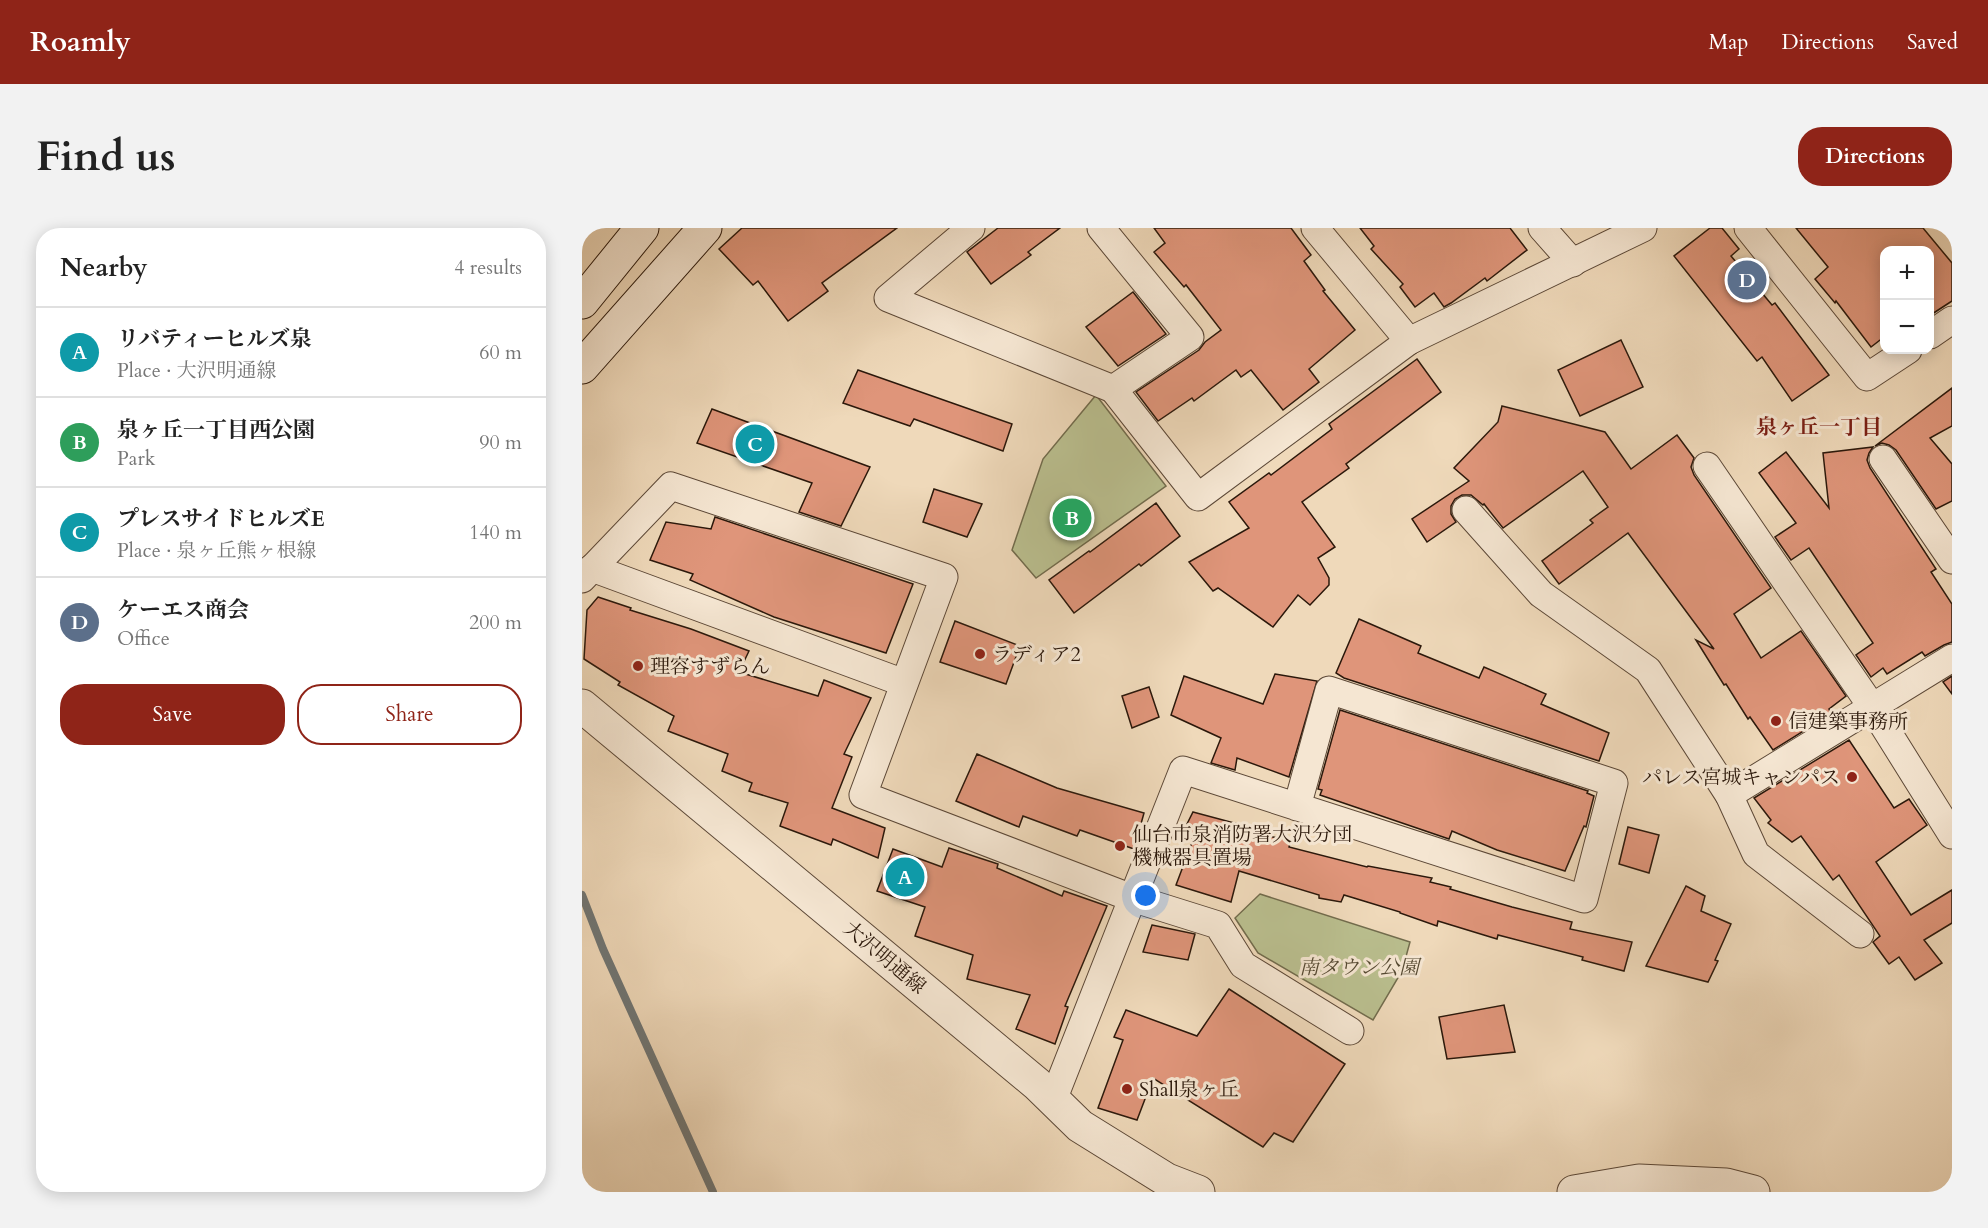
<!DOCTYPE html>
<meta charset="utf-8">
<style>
body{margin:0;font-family:Cardo,"Noto Serif JP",serif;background:#f2f2f2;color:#222}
.controls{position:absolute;right:18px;top:18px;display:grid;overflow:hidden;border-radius:12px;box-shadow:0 3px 15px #0003}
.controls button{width:54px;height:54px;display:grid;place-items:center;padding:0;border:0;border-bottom:2px solid #e0e0e0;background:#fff;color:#222;font:30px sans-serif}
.you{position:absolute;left:564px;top:668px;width:21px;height:21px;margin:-15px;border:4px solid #fff;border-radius:50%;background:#1a73e8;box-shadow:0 0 0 9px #1a73e833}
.badge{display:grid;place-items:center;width:39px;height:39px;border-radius:50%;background:#8f2418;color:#fff;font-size:20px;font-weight:700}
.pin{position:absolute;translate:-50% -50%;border:3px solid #fff;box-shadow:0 2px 6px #0006}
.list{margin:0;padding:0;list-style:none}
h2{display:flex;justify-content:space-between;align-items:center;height:78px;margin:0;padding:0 24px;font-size:26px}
h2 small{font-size:20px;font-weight:400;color:#767676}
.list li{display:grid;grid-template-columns:39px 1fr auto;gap:18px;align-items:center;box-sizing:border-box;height:90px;padding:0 24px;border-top:2px solid #e0e0e0}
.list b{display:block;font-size:22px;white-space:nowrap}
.list p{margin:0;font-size:20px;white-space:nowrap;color:#767676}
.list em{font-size:20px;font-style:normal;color:#767676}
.actions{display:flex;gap:12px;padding:18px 24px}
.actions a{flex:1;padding:14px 0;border:2px solid #8f2418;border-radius:24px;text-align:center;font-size:21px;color:#8f2418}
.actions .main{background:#8f2418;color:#fff}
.map{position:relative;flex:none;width:1370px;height:964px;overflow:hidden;border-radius:24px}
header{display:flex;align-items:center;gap:36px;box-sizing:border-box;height:84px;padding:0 30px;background:#8f2418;color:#fff}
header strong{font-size:28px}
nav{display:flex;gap:33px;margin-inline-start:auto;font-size:21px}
.intro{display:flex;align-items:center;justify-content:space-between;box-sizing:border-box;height:144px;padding:0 36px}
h1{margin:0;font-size:42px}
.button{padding:15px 27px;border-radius:24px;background:#8f2418;color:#fff;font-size:21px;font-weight:700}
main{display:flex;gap:36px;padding:0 36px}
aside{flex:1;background:#fff;border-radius:24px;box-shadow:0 3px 15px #0003}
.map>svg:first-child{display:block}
</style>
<header>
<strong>Roamly</strong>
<nav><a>Map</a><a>Directions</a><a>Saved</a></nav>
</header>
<div class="intro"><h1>Find us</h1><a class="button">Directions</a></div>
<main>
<aside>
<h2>Nearby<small>4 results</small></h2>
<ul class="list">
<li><span class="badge" style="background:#0f9aa8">A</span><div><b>リバティーヒルズ泉</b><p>Place · 大沢明通線</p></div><em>60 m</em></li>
<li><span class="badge" style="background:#2e9e5b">B</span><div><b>泉ヶ丘一丁目西公園</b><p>Park</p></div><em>90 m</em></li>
<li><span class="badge" style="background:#0f9aa8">C</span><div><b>プレスサイドヒルズE</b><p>Place · 泉ヶ丘熊ヶ根線</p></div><em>140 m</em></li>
<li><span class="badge" style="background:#5c6f8a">D</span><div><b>ケーエス商会</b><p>Office</p></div><em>200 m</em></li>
</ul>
<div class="actions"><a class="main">Save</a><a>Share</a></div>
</aside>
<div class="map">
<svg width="1370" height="964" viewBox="0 0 1370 964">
<rect width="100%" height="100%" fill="#efd9ba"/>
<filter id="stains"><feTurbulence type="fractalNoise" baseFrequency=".00333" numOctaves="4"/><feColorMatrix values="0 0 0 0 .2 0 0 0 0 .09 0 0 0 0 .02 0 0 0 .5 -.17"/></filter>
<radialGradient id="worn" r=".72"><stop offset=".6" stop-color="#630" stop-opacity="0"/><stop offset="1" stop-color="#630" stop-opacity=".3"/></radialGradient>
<g fill="#babf8f" stroke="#726c4d" stroke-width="1.5">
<path d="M 514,167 L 584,258 L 454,350 L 430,322 L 461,231 Z"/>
<path d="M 678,666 L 828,714 L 820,743 L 791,792 L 676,725 L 653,690 Z"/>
</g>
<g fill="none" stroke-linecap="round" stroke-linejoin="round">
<path stroke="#717775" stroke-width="8" d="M 0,667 L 21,721 L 131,964"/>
</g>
<g fill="#df957a" stroke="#2b180b" stroke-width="1.5">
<path d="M 160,0 L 315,0 L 240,55 L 246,63 L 206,93 L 176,53 L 171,57 L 137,21 Z"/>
<path d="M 416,0 L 478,0 L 446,24 L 449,27 L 409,56 L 385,24 Z"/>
<path d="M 572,0 L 709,0 L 729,27 L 722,33 L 743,62 L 741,63 L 773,102 L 727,141 L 737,154 L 701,182 L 669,142 L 659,149 L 654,142 L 612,173 L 610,170 L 576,193 L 554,164 L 617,122 L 623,114 L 639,102 L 604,57 L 602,59 L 572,24 L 583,15 Z"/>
<path d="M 778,0 L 928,0 L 945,22 L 905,53 L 903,50 L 869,75 L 862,79 L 852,65 L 833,79 L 818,59 L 821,56 L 789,21 L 792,18 Z"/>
<path d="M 1128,0 L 1140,0 L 1157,21 L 1149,28 L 1190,77 L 1193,75 L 1247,147 L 1210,173 L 1180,129 L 1175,133 L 1092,28 Z"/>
<path d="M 1214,0 L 1341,0 L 1370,35 L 1370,73 L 1347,88 L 1347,22 L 1302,22 L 1302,109 L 1289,119 L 1254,73 L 1253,75 L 1233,51 L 1246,39 Z"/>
<path d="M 551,64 L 584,106 L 536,138 L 504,99 Z"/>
<path d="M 1039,112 L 1061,159 L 998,188 L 976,142 Z"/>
<path d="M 835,131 L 859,164 L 764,236 L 767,240 L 720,274 L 753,319 L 736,330 L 747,350 L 747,357 L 728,377 L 716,367 L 691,399 L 636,360 L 631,363 L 607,334 L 667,300 L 647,274 L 687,245 L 689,247 L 750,201 L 747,196 Z"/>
<path d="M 276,142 L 430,196 L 421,223 L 332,191 L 328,198 L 261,175 Z"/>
<path d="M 1370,160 L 1370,198 L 1348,210 L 1370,236 L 1370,273 L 1354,281 L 1314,222 L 1307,217 L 1300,215 L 1293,218 Z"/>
<path d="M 920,178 L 1023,204 L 1049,241 L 1095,207 L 1112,230 L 1109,239 L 1112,247 L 1189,360 L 1152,386 L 1179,430 L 1219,403 L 1264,468 L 1247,481 L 1249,486 L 1191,522 L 1168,489 L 1166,491 L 1144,456 L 1142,457 L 1114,412 L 1132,421 L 1046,305 L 977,356 L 960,333 L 1011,295 L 1008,292 L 1026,279 L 1001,243 L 921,300 L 902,276 L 901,277 L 889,267 L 880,267 L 873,271 L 869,278 L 869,286 L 874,294 L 845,314 L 830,291 L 887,253 L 872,240 L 916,194 Z"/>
<path d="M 130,181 L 288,239 L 259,298 L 217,284 L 230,255 L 115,215 Z"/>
<path d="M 1291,219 L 1287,225 L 1285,232 L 1288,240 L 1354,341 L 1349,344 L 1370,376 L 1370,414 L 1362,417 L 1343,428 L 1340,424 L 1305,446 L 1301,440 L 1289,449 L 1274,427 L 1291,415 L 1227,320 L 1209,332 L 1193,309 L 1214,295 L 1177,245 L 1204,224 L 1247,280 L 1241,225 Z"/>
<path d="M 352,261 L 400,276 L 385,309 L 341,294 Z"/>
<path d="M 574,275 L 598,308 L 559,338 L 557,336 L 492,385 L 467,352 L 507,323 L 508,324 Z"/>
<path d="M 133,289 L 331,356 L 304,425 L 192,389 L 108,352 L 111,346 L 68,332 L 84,294 L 129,301 Z"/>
<path d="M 16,369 L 49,380 L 48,382 L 109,401 L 167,423 L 157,444 L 236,468 L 242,452 L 289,470 L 262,526 L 270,529 L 250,580 L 303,600 L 296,630 L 251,611 L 249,617 L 198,598 L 206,575 L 167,563 L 170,555 L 140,543 L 146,526 L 86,503 L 92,488 L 36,457 L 38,454 L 2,431 L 5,382 Z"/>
<path d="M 777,391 L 839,418 L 836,425 L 897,450 L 902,439 L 964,466 L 959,476 L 1027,505 L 1017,533 L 762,450 L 754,445 Z"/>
<path d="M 373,393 L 438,418 L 424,456 L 358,434 Z"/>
<path d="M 693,446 L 735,453 L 707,549 L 655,530 L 653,542 L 629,535 L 639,510 L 589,487 L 602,448 L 681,476 Z"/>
<path d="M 1370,448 L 1370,466 L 1361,454 Z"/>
<path d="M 567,459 L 577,489 L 550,500 L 540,468 Z"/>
<path d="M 758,482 L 1006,563 L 1005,565 L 1012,568 L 1004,599 L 1002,598 L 983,643 L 915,622 L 870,603 L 867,611 L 738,567 L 740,562 L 736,561 Z"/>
<path d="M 1267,512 L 1312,580 L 1327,571 L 1345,597 L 1294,634 L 1329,687 L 1370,662 L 1370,695 L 1342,712 L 1360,735 L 1333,752 L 1317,729 L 1307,736 L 1291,714 L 1298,708 L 1257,647 L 1251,652 L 1219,608 L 1210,614 L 1186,595 L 1189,592 L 1172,570 Z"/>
<path d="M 395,526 L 475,560 L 562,585 L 552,621 L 498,602 L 495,608 L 441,588 L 437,599 L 374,573 Z"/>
<path d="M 611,584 L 656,596 L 654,603 L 709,612 L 707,619 L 785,639 L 786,638 L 850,650 L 848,654 L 869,659 L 868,661 L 930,679 L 990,694 L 988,701 L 1050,714 L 1042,743 L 1000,732 L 1001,729 L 916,707 L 915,711 L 856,693 L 855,698 L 818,685 L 818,684 L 762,667 L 759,674 L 737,670 L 737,667 L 657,643 L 649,674 L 594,657 L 611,612 L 599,608 Z"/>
<path d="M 1046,599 L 1077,607 L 1067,645 L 1037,636 Z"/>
<path d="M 367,620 L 416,636 L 415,640 L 480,668 L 482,663 L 525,678 L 483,778 L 486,779 L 473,816 L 434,801 L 448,767 L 385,751 L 391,727 L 333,708 L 343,679 L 295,663 L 311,621 L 360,639 Z"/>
<path d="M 1104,658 L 1123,668 L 1119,683 L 1149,696 L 1133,732 L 1136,733 L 1126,754 L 1064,738 Z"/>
<path d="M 570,697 L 613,706 L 606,732 L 561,724 Z"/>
<path d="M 647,761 L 763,836 L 711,914 L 692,905 L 681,919 L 571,850 L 555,892 L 516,880 L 541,812 L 532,809 L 544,782 L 615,808 Z"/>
<path d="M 922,777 L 933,824 L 865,831 L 857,789 Z"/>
</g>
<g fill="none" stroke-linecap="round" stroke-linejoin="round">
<g stroke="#5c4837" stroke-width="29">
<g id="minor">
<path d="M 389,0 L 306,70 L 531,161"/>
<path d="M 519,0 L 608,109 L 531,161 L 616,269 L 827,113 L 1061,0"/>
<path d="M 733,0 L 827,113"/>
<path d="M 960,0 L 991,35"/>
<path d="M 1166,0 L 1285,149 L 1326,122"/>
<path d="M 1348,107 L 1370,92"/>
<path d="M 1301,231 L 1370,332"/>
<path d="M 1125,238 L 1290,479 L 1370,607"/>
<path d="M 884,282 L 959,366 L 1066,442 L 1147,567 L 1370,430"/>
<path d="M 10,340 L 322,455"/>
<path d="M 0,351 L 89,258 L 362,349 L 281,567 L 550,670 L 636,697 L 661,737 L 768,803"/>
<path d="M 1147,567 L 1174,626 L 1278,706"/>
<path d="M 471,872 L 601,542 L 1002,671 L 1032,555 L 747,462 L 715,579"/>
</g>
</g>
<g stroke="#5c4837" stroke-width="35">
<g id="tertiary">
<path d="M 0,478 L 455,856 L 498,898 L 585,952 L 616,964"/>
<path d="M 992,964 L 1057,953 L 1144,957 L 1171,964"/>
</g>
</g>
<g stroke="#2b180b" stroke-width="35">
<g id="secondary">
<path d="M 0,74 L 60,0"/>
<path d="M 0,139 L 123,0"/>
</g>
</g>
<use href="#minor" stroke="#f5e6d2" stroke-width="27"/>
<use href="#tertiary" stroke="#f5e6d2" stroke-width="33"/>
<use href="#secondary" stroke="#f5e6d2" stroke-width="33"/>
</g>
<g fill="#8f2418" stroke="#f5e6d2" stroke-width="2">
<circle cx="398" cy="426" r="6"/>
<circle cx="56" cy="438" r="6"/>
<circle cx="1194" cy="493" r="6"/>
<circle cx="1270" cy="549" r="6"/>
<circle cx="538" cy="618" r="6"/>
<circle cx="545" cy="861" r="6"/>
</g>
<g text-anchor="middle" stroke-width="6" stroke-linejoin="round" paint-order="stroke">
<g font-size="20" fill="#2b180b" stroke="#f5e6d2" text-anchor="start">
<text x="410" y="433">ラディア2</text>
<text x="68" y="445">理容すずらん</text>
<text x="1206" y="500">信建築事務所</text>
<text x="1258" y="556" text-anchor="end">パレス宮城キャンパス</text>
<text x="550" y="613">仙台市泉消防署大沢分団<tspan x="550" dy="23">機械器具置場</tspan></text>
<text x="557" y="868">Shall泉ヶ丘</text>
</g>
<g font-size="20" fill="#2b180b" stroke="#f5e6d2">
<text transform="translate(303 729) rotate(40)" y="7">大沢明通線</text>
</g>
<g font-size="20" font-style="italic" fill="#564a33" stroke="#f5e6d2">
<text x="777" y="746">南タウン公園</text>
</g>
<g font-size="21" font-weight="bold" fill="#7a1f14" stroke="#f5e6d2">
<text x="1237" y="206">泉ヶ丘一丁目</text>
</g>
</g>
<rect width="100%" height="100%" filter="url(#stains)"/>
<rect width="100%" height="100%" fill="url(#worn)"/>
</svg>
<div class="controls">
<button>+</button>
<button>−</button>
</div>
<div class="you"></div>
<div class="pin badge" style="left:323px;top:649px;background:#0f9aa8">A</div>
<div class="pin badge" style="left:490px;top:290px;background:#2e9e5b">B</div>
<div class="pin badge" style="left:173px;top:216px;background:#0f9aa8">C</div>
<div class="pin badge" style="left:1165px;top:52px;background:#5c6f8a">D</div>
</div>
</main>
